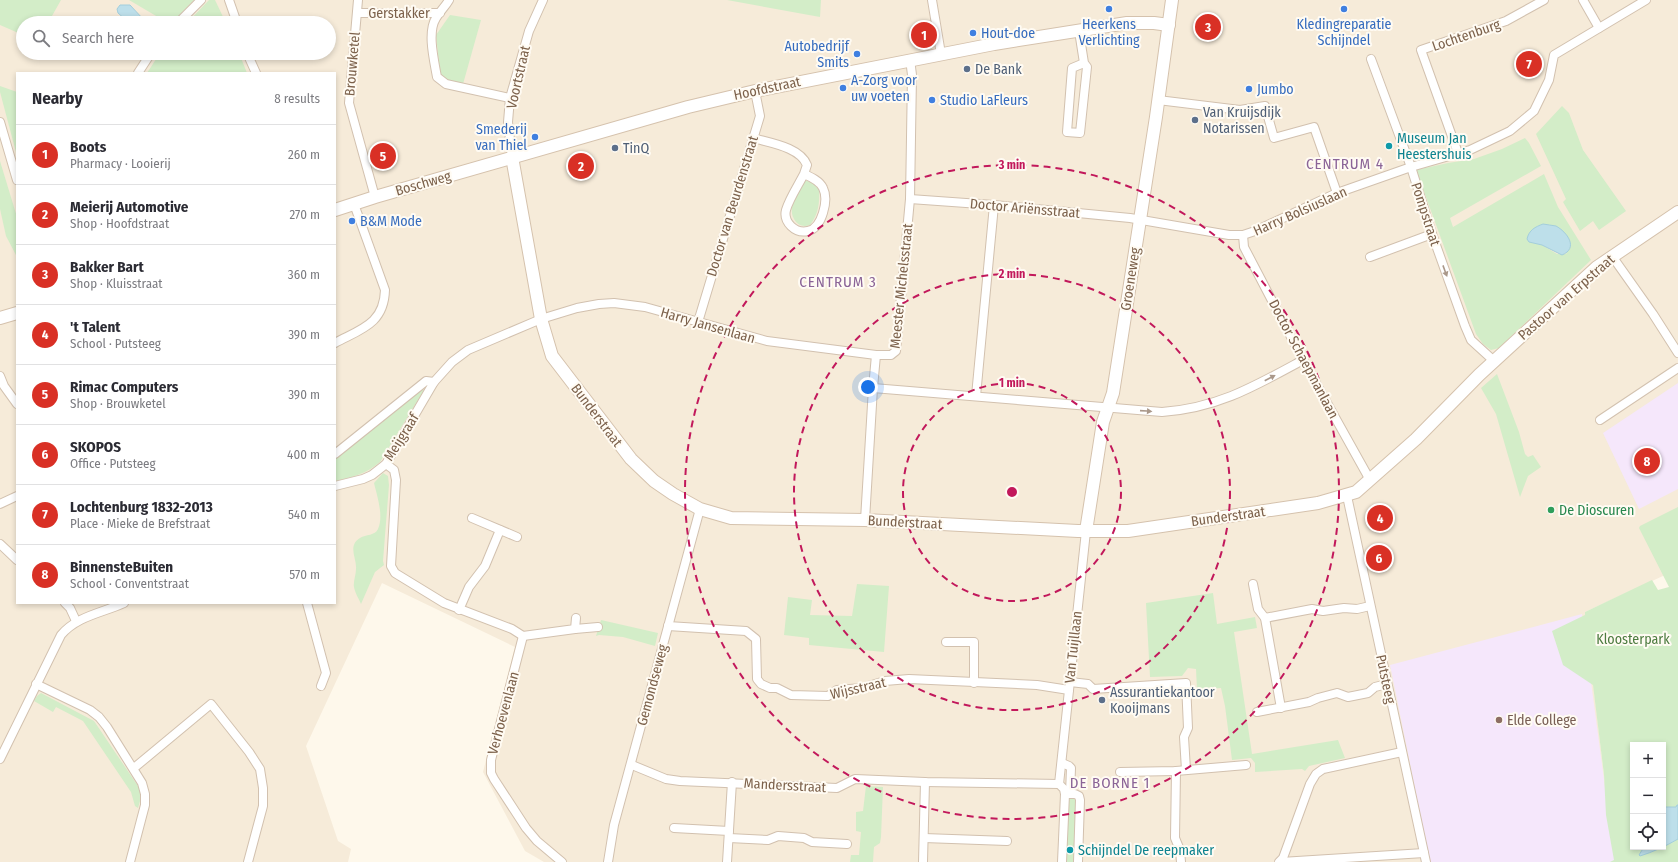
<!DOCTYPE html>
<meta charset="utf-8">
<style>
body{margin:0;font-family:"Fira Sans Condensed",sans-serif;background:#f2f2f3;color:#2b2b33}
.controls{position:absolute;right:12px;bottom:12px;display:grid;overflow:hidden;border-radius:0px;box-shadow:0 2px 6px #0003}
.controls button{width:36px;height:36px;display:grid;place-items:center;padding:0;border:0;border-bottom:1px solid #e1e1e2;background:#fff;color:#2b2b33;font:20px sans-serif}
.you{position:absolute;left:868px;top:387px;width:14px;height:14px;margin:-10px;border:3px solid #fff;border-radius:50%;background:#1a73e8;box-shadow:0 0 0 6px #1a73e833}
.badge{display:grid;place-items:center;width:26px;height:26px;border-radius:50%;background:#d93025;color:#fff;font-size:13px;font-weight:700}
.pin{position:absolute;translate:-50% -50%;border:2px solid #fff;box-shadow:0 1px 4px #0006}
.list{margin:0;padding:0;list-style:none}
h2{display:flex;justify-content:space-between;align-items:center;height:52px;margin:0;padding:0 16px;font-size:17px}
h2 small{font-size:13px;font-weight:400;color:#7c7c81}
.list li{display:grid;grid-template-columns:26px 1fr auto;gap:12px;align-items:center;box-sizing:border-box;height:60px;padding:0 16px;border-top:1px solid #e1e1e2}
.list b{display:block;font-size:15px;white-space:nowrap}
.list p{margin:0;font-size:13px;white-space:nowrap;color:#7c7c81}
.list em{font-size:13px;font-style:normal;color:#7c7c81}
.icon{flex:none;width:22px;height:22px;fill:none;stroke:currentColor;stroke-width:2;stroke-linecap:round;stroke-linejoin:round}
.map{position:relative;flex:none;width:1678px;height:862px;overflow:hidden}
.search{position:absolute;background:#fff;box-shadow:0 2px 6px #0003;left:16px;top:16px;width:320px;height:44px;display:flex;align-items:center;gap:10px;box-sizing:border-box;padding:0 14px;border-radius:22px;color:#7c7c81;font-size:15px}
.panel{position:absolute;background:#fff;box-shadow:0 2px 6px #0003;left:16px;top:72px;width:320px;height:532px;border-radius:0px}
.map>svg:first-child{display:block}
</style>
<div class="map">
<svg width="1678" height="862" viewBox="0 0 1678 862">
<rect width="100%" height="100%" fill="#fef8eb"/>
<path fill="#f6ebd9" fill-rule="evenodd" d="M 0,0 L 1678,0 L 1678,569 L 1585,612 L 1614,862 L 544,862 L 525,851 L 483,772 L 515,647 L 382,583 L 306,746 L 338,841 L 351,849 L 348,862 L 0,862 ZM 23,23 L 329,23 L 329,53 L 23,53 ZM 17,73 L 335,73 L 335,603 L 17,603 Z"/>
<g fill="#f5e7fb">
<path d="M 1678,383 L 1678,489 L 1639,509 L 1603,433 Z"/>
<path d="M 1582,614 L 1615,862 L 1430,862 L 1390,665 Z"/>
</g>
<g fill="#d3edc8" fill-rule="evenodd">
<path d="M 0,0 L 61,0 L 48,23 L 23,23 L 23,35 L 0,25 Z"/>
<path d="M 129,0 L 194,0 L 172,23 L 168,23 Z"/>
<path d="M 209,0 L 215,0 L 226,23 L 187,23 Z"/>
<path d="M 727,0 L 821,0 L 820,17 Z"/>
<path d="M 450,15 L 481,20 L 463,84 L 444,80 L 440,73 L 436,35 Z"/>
<path d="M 160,53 L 239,53 L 247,73 L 147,73 Z"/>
<path d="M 0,86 L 17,92 L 17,156 L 0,92 Z"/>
<path d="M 1562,106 L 1569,113 L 1583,150 L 1626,211 L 1599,230 L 1593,221 L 1580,231 L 1563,202 L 1566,199 L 1536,134 Z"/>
<path d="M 1525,138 L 1529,143 L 1541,166 L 1450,218 L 1453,227 L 1544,174 L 1558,207 L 1591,260 L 1499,348 L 1491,350 L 1483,344 L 1476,334 L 1416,170 L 1448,163 L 1474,159 L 1502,149 ZM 1555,226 C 1566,234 1576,240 1566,254 L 1557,254 L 1542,245 Z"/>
<path d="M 0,161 L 17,217 L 17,257 L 6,236 L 0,209 Z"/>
<path d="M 805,180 L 814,184 L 819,190 C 820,203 818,215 810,225 C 803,227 798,226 794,219 C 787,206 799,191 805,180 Z"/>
<path d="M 1497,374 L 1519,432 L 1525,454 L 1528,457 L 1533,455 L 1541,467 L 1528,476 L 1520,497 L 1496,414 L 1481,388 Z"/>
<path d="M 421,388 L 424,390 L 380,462 C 366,474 353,477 335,481 L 335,458 Z"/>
<path d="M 383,473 L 388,476 L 389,485 L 383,561 L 384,565 L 375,572 L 361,604 C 359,599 355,593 354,587 C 353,582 356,575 356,569 C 357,558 347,546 360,538 C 366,534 375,536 378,529 C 384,516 377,496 374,483 Z"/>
<path d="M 1678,507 L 1678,862 L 1610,862 L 1614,860 L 1606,815 L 1604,775 L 1593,685 L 1563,665 L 1552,631 L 1585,615 L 1585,612 L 1652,580 L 1658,590 L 1669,587 L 1639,528 L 1640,526 ZM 1633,745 L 1663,745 L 1663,847 L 1633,847 Z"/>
<path d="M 857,584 L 889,586 L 884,652 L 809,645 L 809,638 L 784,635 L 788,597 L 812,600 L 810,615 L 852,616 Z"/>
<path d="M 1213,593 L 1217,624 L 1255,617 L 1257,628 L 1234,632 L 1252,754 L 1338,740 L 1345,758 L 1309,766 L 1305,771 L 1302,769 L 1255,772 L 1255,763 L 1251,758 L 1232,760 L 1225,706 L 1221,688 L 1197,690 L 1196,669 L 1188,668 L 1182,676 L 1150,677 L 1146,603 Z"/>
<path d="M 601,620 L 658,633 L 655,646 L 623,637 L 599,635 L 596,636 Z"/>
<path d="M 41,693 L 94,721 L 140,789 L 142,794 L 138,808 L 135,806 L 131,792 L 83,721 L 56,707 L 53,712 L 34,701 L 37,696 Z"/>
<path d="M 866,786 L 883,787 L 881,837 L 880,843 L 874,847 L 873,862 L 850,862 L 851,855 L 859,855 L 861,832 L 856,831 L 856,812 L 863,811 Z"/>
<path d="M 1072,798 L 1077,801 L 1076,862 L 1065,862 L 1068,800 Z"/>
</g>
<g fill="#bddfea" stroke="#a3cedc">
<path d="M 120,5 L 130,5 L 144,20 L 149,21 L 149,23 L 141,23 L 139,21 L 127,21 L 118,13 L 117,9 Z"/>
<path d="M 1543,224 C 1547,225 1552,225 1556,226 C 1567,232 1579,248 1562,255 L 1542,245 L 1529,242 L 1527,239 C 1529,230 1535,227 1543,224 Z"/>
<path d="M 1677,805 L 1678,805 L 1678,839 C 1666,846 1653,852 1640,856 L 1639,855 L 1644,847 L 1663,847 L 1663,807 L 1676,807 Z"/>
</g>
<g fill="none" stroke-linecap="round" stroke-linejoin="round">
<g stroke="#d2c1af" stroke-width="10">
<g id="street">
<path d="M 229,0 L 237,23"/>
<path d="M 358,0 L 349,103 L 375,197"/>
<path d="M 449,0 C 445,7 440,11 436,18 C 427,32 434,60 437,77 L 446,84 L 510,98"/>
<path d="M 932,0 L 941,54"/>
<path d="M 1583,0 L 1599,28"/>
<path d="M 357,13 L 440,13"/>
<path d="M 178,23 L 201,0"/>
<path d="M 1079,31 L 1084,63 L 1087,67 L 1080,133 L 1067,132 L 1072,68 L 1084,63"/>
<path d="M 247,53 L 256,73"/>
<path d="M 1371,59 L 1411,167 L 1432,234 L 1465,326 L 1471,340 L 1494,361"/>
<path d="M 138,73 L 151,53"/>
<path d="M 1158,100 L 1240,110 L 1265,106 L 1274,138 L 1314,127 L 1337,193"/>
<path d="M 0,122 L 17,180"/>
<path d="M 753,138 C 770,143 800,147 807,165 L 804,174 C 811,177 820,181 823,188 C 829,200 822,228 808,231 C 795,234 783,222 786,210 C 789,199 799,184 804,174"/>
<path d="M 1458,153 L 1421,50 L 1506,21 L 1544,0"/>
<path d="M 512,157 L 508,122 L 510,98 L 529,31 L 543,0"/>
<path d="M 910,199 L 994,205 L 1130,218 L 1229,235 L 1243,235 L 1255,231 L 1337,193 L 1411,167 L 1470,150 L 1510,131 L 1534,111 L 1549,80 L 1554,55 L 1646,0"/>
<path d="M 1243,235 L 1244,247 L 1303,360 L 1370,480"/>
<path d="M 1612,256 L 1653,314 L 1678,353"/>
<path d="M 1370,257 L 1432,234"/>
<path d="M 698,322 L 760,116 L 755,91"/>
<path d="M 335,343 C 361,329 384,324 385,290 L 354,204"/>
<path d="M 0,376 L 4,386 L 17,404"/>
<path d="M 873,388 L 1162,412 C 1218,408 1255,386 1303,360"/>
<path d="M 976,396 L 994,205"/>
<path d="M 1600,420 L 1678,368"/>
<path d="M 335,454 L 426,381 L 434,382"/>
<path d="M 386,464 L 394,470 L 396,480 L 391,566 L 395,573 L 444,603 L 512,629 L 523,636"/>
<path d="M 335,486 L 363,479 L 372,475 L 386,464 L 434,382 L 452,362 L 468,350 L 541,319 L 577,308 L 599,304 L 614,303 L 645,307 L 767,341 L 876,355"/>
<path d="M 1347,496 L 1426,862"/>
<path d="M 0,504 L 17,496"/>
<path d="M 472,518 L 517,537"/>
<path d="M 865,520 L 873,388 L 876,355 L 891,355 L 896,351 L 910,199 L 912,75 L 910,59"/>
<path d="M 0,544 L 17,560"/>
<path d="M 1253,584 L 1258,609 L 1265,618 L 1312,609 L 1323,611 L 1344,608 L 1357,609 L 1370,606"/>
<path d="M 65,603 L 70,608 L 76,621"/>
<path d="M 307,603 L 326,673 L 321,686"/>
<path d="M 459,610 L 469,587 L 485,566 L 500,530"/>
<path d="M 1265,618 L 1281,708"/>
<path d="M 668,626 L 746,631 L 756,639 L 757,679 L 761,684 L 770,688 L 777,688 L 791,695 L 828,696 L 837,690 L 862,688 L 885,681 L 909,679 L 1037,685 L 1069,690"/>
<path d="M 575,629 L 598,627"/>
<path d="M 523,636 L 491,760 L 491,773 L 494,779 L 526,828 L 537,841 L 562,862"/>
<path d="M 523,636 L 575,629 L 576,618"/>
<path d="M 946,642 L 974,642 L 974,683"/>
<path d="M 1070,682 L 1088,684 L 1093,689 L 1186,683 L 1188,728 L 1184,737 L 1186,770"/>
<path d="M 36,684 L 90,710 L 99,717 L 107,727 L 142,783 L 145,794 L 145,805 L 130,862"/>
<path d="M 1257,712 L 1309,702 L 1318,698 L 1337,693 L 1348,697 L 1368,693 L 1375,687 L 1387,684"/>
<path d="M 0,759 L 61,635 C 77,616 102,613 124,603"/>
<path d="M 1062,763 L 1069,766 L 1071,768 L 1070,794"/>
<path d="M 632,765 L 666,779 L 680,781 L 837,788 L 855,779 L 925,782 L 1059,784"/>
<path d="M 134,768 L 211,704 L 249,752 L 260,769 L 263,788 L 263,806 L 248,862"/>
<path d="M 1176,771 L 1175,838 L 1180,850 L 1181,862"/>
<path d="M 1120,772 L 1176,771 L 1246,765"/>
<path d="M 1059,784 L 1086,531"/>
<path d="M 1059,784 L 1064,789 L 1065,794 L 1062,862"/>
<path d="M 1065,794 L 1075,794 L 1079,796 L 1080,800 L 1078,862"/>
<path d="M 674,828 L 729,831"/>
<path d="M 729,838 L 768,840 L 778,836 L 804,838 L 812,842 L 847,844"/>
<path d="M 924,838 L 1007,841"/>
<path d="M 608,862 L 614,825 L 700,509"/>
<path d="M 727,862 L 732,782"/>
<path d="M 923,862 L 925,782"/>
<path d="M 1279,862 L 1283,858 L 1310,784 L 1316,774 L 1323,769 L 1402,752"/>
<path d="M 1281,862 L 1424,853"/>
</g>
</g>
<g stroke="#d5c2ad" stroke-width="14">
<g id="secondary">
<path d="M 512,157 L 541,319 L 552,356 L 631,459 L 654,481 L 673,494 L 700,509 L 731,518 L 865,520 L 1078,531 L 1128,531 L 1318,503 L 1356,492 L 1416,439 L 1479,375 L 1597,267 L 1678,212"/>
<path d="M 335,210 L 375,197 L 688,107 L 755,91 L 994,44 L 1127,23 L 1154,23 L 1169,25"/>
<path d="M 0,318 L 17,313"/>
<path d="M 1086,531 L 1103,422 L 1113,393 L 1156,117 L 1172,0"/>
</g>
</g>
<use href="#street" stroke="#fff" stroke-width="8"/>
<use href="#secondary" stroke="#fff" stroke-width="12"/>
</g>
<defs><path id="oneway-solid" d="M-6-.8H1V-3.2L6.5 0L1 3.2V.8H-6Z"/></defs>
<g fill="#aa988a">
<use href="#oneway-solid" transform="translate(1445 271) rotate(70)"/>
<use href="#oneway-solid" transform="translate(1270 378) rotate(-28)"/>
<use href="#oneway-solid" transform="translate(1146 411) rotate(4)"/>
</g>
<g fill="none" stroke="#c2185b" stroke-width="2" stroke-dasharray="7 5">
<circle cx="1012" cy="492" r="109"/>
<circle cx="1012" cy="492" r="218"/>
<circle cx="1012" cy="492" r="327"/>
</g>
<g fill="#3f7fe0" stroke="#fffbf3" stroke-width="1.5">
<circle cx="1109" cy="9" r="4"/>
<circle cx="1344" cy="9" r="4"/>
<circle cx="973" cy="33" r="4"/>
<circle cx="857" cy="54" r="4"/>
<circle cx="843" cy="88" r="4"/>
<circle cx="1249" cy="89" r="4"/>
<circle cx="932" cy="100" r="4"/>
<circle cx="535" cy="137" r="4"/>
<circle cx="352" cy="221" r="4"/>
</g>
<g fill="#5c6f8a" stroke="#fffbf3" stroke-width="1.5">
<circle cx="967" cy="69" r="4"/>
<circle cx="1195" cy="120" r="4"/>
<circle cx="615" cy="148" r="4"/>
<circle cx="1102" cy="700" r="4"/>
</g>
<g fill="#0f9aa8" stroke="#fffbf3" stroke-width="1.5">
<circle cx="1389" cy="146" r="4"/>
<circle cx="1070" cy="850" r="4"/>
</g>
<circle fill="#2e9e5b" stroke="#fffbf3" stroke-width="1.5" cx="1551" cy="510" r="4"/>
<circle fill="#8d6e63" stroke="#fffbf3" stroke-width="1.5" cx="1499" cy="720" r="4"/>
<g text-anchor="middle" stroke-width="4" stroke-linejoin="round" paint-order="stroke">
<g font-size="14" fill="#7c614b" stroke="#fffbf3">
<text x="399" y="18">Gerstakker</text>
<text transform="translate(1466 35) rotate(-19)" y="5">Lochtenburg</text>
<text transform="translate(352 64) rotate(-85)" y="5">Brouwketel</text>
<text transform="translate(518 77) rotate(-77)" y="5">Voortstraat</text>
<text transform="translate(767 88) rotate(-12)" y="5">Hoofdstraat</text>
<text transform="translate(423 183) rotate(-16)" y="5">Boschweg</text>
<text transform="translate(732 206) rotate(-73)" y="5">Doctor van Beurdenstraat</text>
<text transform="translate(1025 208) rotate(5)" y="5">Doctor Ariënsstraat</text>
<text transform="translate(1300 211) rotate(-24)" y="5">Harry Bolsiuslaan</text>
<text transform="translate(1426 214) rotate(72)" y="5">Pompstraat</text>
<text transform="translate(1130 279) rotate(-81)" y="5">Groeneweg</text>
<text transform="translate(901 286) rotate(-84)" y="5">Meester Michelsstraat</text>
<text transform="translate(1566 297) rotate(-41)" y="5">Pastoor van Erpstraat</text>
<text transform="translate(708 325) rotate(16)" y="5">Harry Jansenlaan</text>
<text transform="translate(1304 359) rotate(62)" y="5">Doctor Schaepmanlaan</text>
<text transform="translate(597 415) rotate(53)" y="5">Bunderstraat</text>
<text transform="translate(401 437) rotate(-58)" y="5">Meijgraaf</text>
<text transform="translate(1228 516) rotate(-8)" y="5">Bunderstraat</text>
<text transform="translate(905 522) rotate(3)" y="5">Bunderstraat</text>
<text transform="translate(1073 647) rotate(-84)" y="5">Van Tuijllaan</text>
<text transform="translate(1386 679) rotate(78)" y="5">Putsteeg</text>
<text transform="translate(652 685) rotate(-75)" y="5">Gemondseweg</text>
<text transform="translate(858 688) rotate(-13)" y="5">Wijsstraat</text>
<text transform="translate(503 713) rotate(-75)" y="5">Verhoevenlaan</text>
<text transform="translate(785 785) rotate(3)" y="5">Mandersstraat</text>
</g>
<g font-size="14" fill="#366cbe" stroke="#fffbf3" text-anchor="start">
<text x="1109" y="29" text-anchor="middle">Heerkens<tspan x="1109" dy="16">Verlichting</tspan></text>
<text x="1344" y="29" text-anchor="middle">Kledingreparatie<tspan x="1344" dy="16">Schijndel</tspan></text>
<text x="981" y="38">Hout-doe</text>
<text x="849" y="51" text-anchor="end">Autobedrijf<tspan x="849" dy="16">Smits</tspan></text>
<text x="851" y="85">A-Zorg voor<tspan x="851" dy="16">uw voeten</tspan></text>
<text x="1257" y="94">Jumbo</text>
<text x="940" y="105">Studio LaFleurs</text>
<text x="527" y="134" text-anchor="end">Smederij<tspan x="527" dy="16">van Thiel</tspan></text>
<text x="360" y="226">B&amp;M Mode</text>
</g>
<g font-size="14" fill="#4e5e75" stroke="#fffbf3" text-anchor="start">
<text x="975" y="74">De Bank</text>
<text x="1203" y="117">Van Kruijsdijk<tspan x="1203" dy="16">Notarissen</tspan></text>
<text x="623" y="153">TinQ</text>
<text x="1110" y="697">Assurantiekantoor<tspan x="1110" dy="16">Kooijmans</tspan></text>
</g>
<g font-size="14" fill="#0d838f" stroke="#fffbf3" text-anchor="start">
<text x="1397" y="143">Museum Jan<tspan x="1397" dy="16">Heestershuis</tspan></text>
<text x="1078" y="855">Schijndel De reepmaker</text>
</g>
<g font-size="14" fill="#27864d" stroke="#fffbf3" text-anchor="start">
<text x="1559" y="515">De Dioscuren</text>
</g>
<g font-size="14" fill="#4c7b3f" stroke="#fffbf3">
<text x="1633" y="644">Kloosterpark</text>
</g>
<g font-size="14" fill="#785e54" stroke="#fffbf3" text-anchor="start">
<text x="1507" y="725">Elde College</text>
</g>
<g font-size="15" letter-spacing="1" fill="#8b6497" stroke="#fffbf3">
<text x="1345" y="169">CENTRUM 4</text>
<text x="838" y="287">CENTRUM 3</text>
<text x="1110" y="788">DE BORNE 1</text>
</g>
</g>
<circle cx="1012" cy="492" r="6" fill="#c2185b" stroke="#fffbf3" stroke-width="2"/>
<g font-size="12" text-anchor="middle" font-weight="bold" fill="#c2185b" stroke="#fffbf3" stroke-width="4" stroke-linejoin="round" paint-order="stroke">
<text x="1012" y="169">3 min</text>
<text x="1012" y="278">2 min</text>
<text x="1012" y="387">1 min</text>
</g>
</svg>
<div class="controls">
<button>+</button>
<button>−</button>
<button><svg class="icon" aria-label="locate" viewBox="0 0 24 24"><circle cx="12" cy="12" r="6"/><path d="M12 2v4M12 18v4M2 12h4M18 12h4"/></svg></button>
</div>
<div class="you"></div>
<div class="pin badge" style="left:924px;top:35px">1</div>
<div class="pin badge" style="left:581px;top:166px">2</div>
<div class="pin badge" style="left:1208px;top:27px">3</div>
<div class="pin badge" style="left:1380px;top:518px">4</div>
<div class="pin badge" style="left:383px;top:156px">5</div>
<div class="pin badge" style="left:1379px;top:558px">6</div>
<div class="pin badge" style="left:1529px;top:64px">7</div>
<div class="pin badge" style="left:1647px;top:461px">8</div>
<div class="search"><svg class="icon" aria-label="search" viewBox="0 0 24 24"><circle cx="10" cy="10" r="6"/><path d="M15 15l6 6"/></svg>Search here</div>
<section class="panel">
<h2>Nearby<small>8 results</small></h2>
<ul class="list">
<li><span class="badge">1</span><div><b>Boots</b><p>Pharmacy · Looierij</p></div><em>260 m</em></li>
<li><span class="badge">2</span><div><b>Meierij Automotive</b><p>Shop · Hoofdstraat</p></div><em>270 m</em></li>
<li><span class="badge">3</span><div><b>Bakker Bart</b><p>Shop · Kluisstraat</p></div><em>360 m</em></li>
<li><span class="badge">4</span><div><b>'t Talent</b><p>School · Putsteeg</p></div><em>390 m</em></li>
<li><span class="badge">5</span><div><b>Rimac Computers</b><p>Shop · Brouwketel</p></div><em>390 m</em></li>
<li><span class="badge">6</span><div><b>SKOPOS</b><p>Office · Putsteeg</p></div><em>400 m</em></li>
<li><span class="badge">7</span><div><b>Lochtenburg 1832-2013</b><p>Place · Mieke de Brefstraat</p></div><em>540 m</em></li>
<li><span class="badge">8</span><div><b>BinnensteBuiten</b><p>School · Conventstraat</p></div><em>570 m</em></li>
</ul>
</section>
</div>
